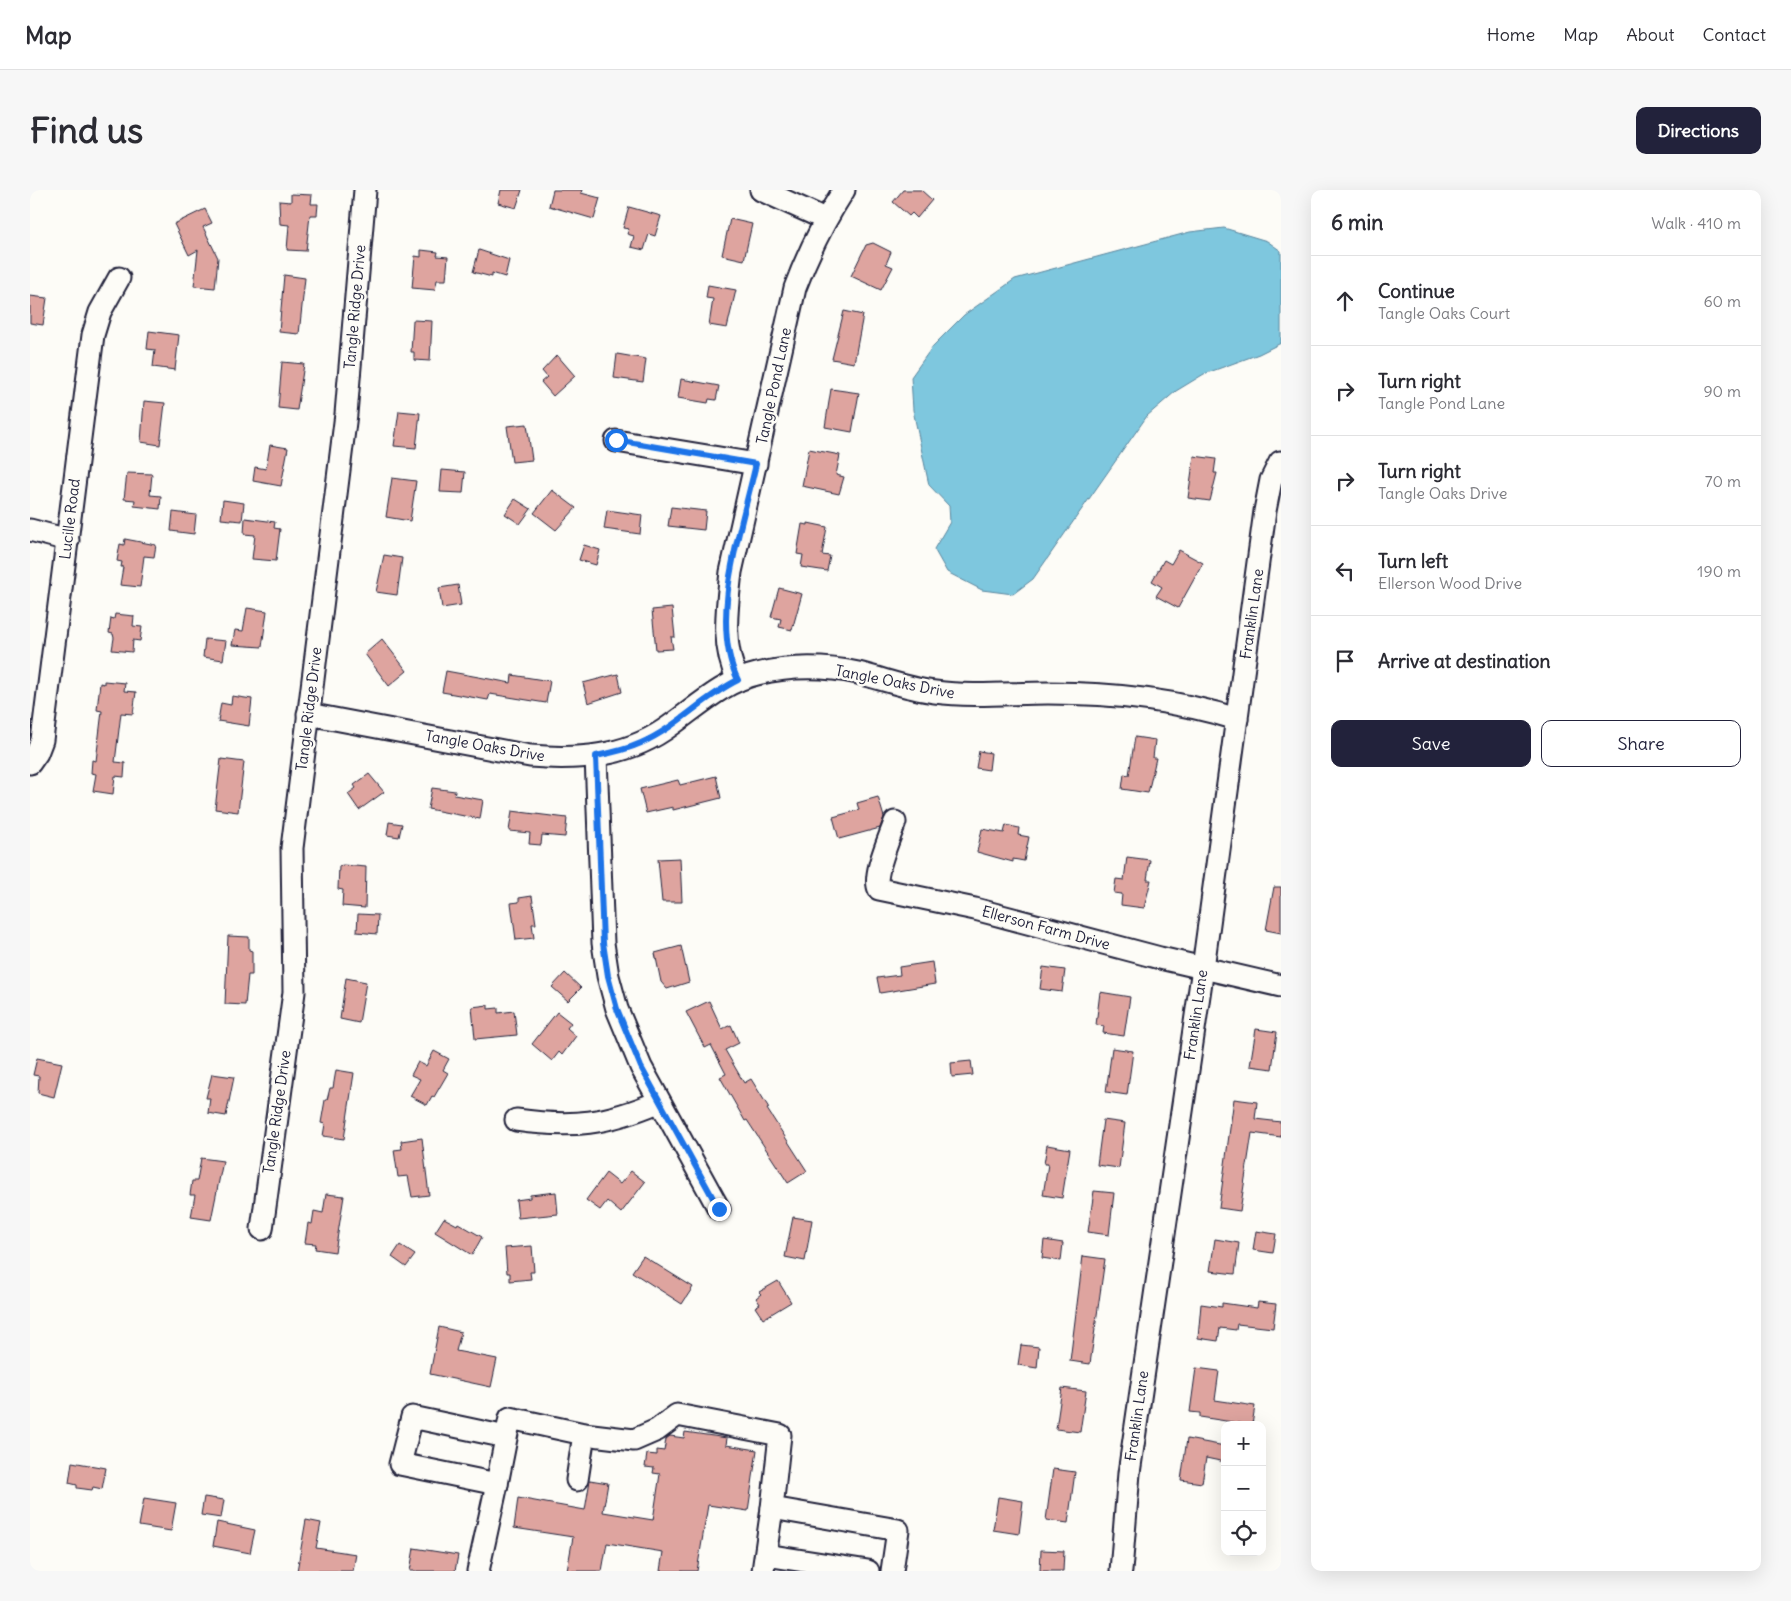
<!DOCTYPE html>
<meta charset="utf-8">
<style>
body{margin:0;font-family:Delius,sans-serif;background:#f7f7f7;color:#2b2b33}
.controls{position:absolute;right:15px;bottom:15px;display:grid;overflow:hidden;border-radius:10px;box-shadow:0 5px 20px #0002}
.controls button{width:45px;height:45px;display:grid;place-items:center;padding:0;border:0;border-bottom:1px solid #e1e1e2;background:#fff;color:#2b2b33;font:25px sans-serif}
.stop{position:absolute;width:15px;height:15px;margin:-11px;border:4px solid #1a73e8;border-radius:50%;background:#fff}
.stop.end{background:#1a73e8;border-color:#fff;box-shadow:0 1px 5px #0008}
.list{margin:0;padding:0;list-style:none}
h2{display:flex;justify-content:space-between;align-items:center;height:65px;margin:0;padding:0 20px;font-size:21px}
h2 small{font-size:16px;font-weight:400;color:#7c7c81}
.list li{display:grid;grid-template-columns:32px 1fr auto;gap:15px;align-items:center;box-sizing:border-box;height:90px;padding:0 20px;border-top:1px solid #e1e1e2}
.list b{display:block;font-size:19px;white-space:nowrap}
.list p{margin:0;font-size:16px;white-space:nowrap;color:#7c7c81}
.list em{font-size:16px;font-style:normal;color:#7c7c81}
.actions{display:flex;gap:10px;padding:15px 20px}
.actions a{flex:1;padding:11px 0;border:1px solid #22223b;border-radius:10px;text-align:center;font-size:18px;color:#22223b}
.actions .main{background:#22223b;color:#fff}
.icon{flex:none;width:28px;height:28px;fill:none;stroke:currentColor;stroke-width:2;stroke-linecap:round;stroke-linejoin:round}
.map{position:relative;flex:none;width:1251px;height:1381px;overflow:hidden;border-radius:10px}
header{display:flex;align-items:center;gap:30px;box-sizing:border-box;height:70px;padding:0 25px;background:#fff;border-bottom:1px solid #e1e1e2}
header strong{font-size:24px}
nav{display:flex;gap:28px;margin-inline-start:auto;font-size:18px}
.intro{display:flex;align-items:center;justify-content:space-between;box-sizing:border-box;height:120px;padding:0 30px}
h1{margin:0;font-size:35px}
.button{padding:12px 22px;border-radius:10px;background:#22223b;color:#fff;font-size:18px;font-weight:700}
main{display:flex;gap:30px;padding:0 30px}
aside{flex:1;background:#fff;border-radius:10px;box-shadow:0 5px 20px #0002}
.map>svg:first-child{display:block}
</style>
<header>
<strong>Map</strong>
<nav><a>Home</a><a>Map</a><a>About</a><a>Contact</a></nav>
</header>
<div class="intro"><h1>Find us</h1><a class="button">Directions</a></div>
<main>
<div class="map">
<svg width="1251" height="1381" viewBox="0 0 1251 1381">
<rect width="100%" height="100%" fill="#fdfcf7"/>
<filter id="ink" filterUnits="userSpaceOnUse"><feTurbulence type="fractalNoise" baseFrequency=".02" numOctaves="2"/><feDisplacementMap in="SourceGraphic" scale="10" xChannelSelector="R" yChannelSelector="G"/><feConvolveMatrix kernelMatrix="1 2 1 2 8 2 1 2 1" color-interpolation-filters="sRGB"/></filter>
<g filter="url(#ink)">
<path fill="#7ec7de" stroke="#59859d" d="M 1194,38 L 1237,51 L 1251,61 L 1251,153 L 1229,164 L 1174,184 L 1146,201 L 1117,226 L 1003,389 L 983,404 L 952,400 L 917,382 L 904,359 L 920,332 L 919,316 L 899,295 L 883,220 L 881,187 L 903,156 L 934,125 L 985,89 L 1160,42 Z"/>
<g fill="#dea49f" stroke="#22223b">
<path d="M 471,0 L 492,0 L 486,18 L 468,13 Z"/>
<path d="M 523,0 L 552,0 L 551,3 L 570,8 L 564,29 L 519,16 Z"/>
<path d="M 873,0 L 891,0 L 902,10 L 887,28 L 882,23 L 879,26 L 863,12 Z"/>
<path d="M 261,4 L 282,5 L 281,14 L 288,14 L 287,25 L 280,25 L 276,61 L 257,60 L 259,35 L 250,34 L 249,11 L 261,12 Z"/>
<path d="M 599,17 L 631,26 L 625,46 L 619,44 L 614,60 L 601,57 L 604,46 L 597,44 L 599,39 L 593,38 Z"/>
<path d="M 175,19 L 182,33 L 173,37 L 188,68 L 185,98 L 164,96 L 168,60 L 159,65 L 144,34 Z"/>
<path d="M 700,29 L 722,34 L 714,70 L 692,65 Z"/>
<path d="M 843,53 L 861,62 L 856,74 L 863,77 L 851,100 L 821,86 L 836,55 Z"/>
<path d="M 391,60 L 408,62 L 407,66 L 418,67 L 416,90 L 407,90 L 405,100 L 382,98 L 385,66 L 391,67 Z"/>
<path d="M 449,60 L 479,70 L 475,87 L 462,83 L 462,87 L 443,82 Z"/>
<path d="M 254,85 L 275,88 L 269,144 L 249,142 Z"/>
<path d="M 678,95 L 706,100 L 697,138 L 679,135 L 683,109 L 676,108 Z"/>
<path d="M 0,106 L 17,108 L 13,135 L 0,133 Z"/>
<path d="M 814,121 L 833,125 L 824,173 L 802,169 Z"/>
<path d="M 383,130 L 402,131 L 400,171 L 384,170 L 384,162 L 381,162 Z"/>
<path d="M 119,141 L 149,145 L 145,180 L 123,177 L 125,160 L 117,159 Z"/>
<path d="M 587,164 L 616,169 L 613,192 L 584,188 Z"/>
<path d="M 527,165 L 545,186 L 523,206 L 511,192 L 517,187 L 512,181 Z"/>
<path d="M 252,172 L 274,174 L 267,220 L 248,218 Z"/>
<path d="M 651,189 L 689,196 L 686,210 L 679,209 L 678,213 L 648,208 Z"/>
<path d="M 801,199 L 829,203 L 822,242 L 795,237 Z"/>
<path d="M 114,211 L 135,213 L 130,255 L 111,252 Z"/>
<path d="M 369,221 L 390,223 L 386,258 L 364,256 Z"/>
<path d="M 497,234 L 502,270 L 482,272 L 477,236 Z"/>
<path d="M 240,255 L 258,258 L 251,296 L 223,291 L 225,277 L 236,279 Z"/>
<path d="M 779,259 L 810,265 L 806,285 L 814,287 L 809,304 L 772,296 Z"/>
<path d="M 1164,266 L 1186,269 L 1184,283 L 1187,283 L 1180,311 L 1158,308 Z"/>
<path d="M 412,280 L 435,282 L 433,303 L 410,302 Z"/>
<path d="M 97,283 L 122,284 L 120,305 L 131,306 L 130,319 L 104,316 L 105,310 L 94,309 Z"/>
<path d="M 362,288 L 386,291 L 380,331 L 356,327 Z"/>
<path d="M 522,300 L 546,318 L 526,340 L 504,323 Z"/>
<path d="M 485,309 L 501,319 L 490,334 L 475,324 Z"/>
<path d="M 193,310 L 214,313 L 212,331 L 191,329 Z"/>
<path d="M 641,317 L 676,321 L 674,340 L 638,336 Z"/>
<path d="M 577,320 L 612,325 L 610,344 L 574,339 Z"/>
<path d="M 143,322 L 166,325 L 164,344 L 141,341 Z"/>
<path d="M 215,328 L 245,332 L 244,338 L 250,339 L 246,371 L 222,369 L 225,345 L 214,344 Z"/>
<path d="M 778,333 L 797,337 L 792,365 L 800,366 L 797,381 L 771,377 L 773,365 L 767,364 L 772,334 L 778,335 Z"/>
<path d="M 95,349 L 126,355 L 124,367 L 114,366 L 110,397 L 90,395 L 93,377 L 91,377 L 92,372 L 87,371 L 90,354 L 94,355 Z"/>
<path d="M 554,355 L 570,360 L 566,375 L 549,370 Z"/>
<path d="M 1149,360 L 1173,373 L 1148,418 L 1126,406 L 1132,397 L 1122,391 L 1134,370 L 1141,374 Z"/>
<path d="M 354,365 L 372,368 L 367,405 L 346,402 Z"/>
<path d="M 428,395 L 431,415 L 412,418 L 409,398 Z"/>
<path d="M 749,398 L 772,404 L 762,440 L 749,437 L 751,429 L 741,427 Z"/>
<path d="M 217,418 L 237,421 L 232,457 L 202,455 L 205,440 L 213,441 Z"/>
<path d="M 642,418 L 645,447 L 641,447 L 643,459 L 626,460 L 622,420 Z"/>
<path d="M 85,424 L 104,426 L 103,436 L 112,437 L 110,451 L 103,450 L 102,462 L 82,460 L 84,448 L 83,444 L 79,443 L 81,428 L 84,429 Z"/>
<path d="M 175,449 L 196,451 L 193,470 L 173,467 Z"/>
<path d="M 352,449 L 377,481 L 359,496 L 335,464 Z"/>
<path d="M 416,481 L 481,493 L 482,485 L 520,491 L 516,513 L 460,504 L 458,510 L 412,502 Z"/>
<path d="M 588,484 L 592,502 L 558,513 L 553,493 Z"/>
<path d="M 74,491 L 95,493 L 94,501 L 106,502 L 103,524 L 91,523 L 85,572 L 95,573 L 94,587 L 85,586 L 83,604 L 63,601 L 66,584 L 61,583 L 62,570 L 66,571 L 72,521 L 67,520 L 70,493 L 74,494 Z"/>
<path d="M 202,506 L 222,509 L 219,536 L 188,531 L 191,513 L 201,515 Z"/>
<path d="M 1105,547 L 1125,550 L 1123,568 L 1126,568 L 1118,603 L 1092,599 L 1094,584 L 1099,585 Z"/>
<path d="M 949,561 L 961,563 L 959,580 L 946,578 Z"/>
<path d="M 191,569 L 214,572 L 208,622 L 185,619 Z"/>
<path d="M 339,584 L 354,602 L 329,620 L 318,604 L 326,598 L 324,595 Z"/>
<path d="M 686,586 L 691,608 L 643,620 L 643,617 L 616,623 L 610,599 L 648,590 L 650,595 Z"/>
<path d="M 402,598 L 425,601 L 424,605 L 453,610 L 450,629 L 398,619 Z"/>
<path d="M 848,607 L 854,627 L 850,638 L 809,649 L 803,627 L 829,620 L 827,613 Z"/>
<path d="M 482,621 L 537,628 L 535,647 L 512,645 L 511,655 L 499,654 L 500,643 L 479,641 Z"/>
<path d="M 359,632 L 372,634 L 369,647 L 357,645 Z"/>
<path d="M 976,635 L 989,638 L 988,645 L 999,647 L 994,671 L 983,669 L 983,672 L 947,662 L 952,639 L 974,643 Z"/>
<path d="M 1097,667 L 1120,670 L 1117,690 L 1121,690 L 1114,718 L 1091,715 L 1092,704 L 1084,703 L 1086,689 L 1094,690 Z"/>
<path d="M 650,668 L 652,712 L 632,712 L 628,669 Z"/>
<path d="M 313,675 L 336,677 L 335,718 L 312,716 L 313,700 L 308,699 L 309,676 Z"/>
<path d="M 1244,697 L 1251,697 L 1251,743 L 1236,740 Z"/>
<path d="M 502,706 L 506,734 L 502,734 L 504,748 L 486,750 L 481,713 L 489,712 L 489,708 Z"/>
<path d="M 328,724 L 348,725 L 347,744 L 327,742 Z"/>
<path d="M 198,746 L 219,747 L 219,760 L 222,761 L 222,785 L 218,785 L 215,815 L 195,814 Z"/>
<path d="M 651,756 L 659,792 L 637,799 L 631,792 L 625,763 Z"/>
<path d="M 902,772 L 905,794 L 850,803 L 847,788 L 870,785 L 869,777 Z"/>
<path d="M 1013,777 L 1035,780 L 1032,802 L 1010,799 Z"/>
<path d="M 535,783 L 551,798 L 538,811 L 522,797 Z"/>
<path d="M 316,788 L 336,792 L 329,833 L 310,829 Z"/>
<path d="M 1070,802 L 1100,807 L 1094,846 L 1073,843 L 1074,836 L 1066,835 Z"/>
<path d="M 679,811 L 692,839 L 701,835 L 709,853 L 695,860 L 714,893 L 721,889 L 739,918 L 737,919 L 777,981 L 758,993 L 717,930 L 715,931 L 690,887 L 696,884 L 681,855 L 675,858 L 656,822 Z"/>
<path d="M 458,815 L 458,819 L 468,818 L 468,823 L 484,821 L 487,845 L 445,849 L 442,817 Z"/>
<path d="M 527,822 L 541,833 L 537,838 L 546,846 L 532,865 L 529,862 L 522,871 L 502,854 Z"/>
<path d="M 1226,839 L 1247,842 L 1242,879 L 1220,876 Z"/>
<path d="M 1082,858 L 1103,861 L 1097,905 L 1076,902 Z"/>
<path d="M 404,861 L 419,869 L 413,880 L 418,883 L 404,907 L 402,906 L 397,915 L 380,906 L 390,889 L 381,885 L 388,872 L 396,876 Z"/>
<path d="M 7,868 L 32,873 L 24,907 L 8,903 L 9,886 L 3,885 Z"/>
<path d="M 941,871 L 943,885 L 922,887 L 921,873 Z"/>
<path d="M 306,880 L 324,883 L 314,949 L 293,946 L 295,934 L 291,933 L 295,910 L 297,910 L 300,898 L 303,898 Z"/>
<path d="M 182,884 L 204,887 L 196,926 L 178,923 L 180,908 L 176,908 Z"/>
<path d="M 1204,909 L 1227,912 L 1225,929 L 1251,932 L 1251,947 L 1222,943 L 1210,1021 L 1189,1018 Z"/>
<path d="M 1073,930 L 1095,933 L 1089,978 L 1067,975 Z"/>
<path d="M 392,948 L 399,1005 L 382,1007 L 378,986 L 368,987 L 364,960 L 372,959 L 371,951 Z"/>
<path d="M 1017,955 L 1040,959 L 1032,1008 L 1013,1005 L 1018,974 L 1014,974 Z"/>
<path d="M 171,968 L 193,971 L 181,1030 L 161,1027 L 165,1005 L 160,1005 L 162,991 L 167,991 Z"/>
<path d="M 601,981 L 615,992 L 591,1023 L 577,1011 L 570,1020 L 556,1010 L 576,983 L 590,994 Z"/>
<path d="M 1064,1001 L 1084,1003 L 1079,1045 L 1058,1042 Z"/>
<path d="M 526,1002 L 528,1024 L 488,1028 L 486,1010 L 500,1008 L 500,1005 Z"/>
<path d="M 296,1004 L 314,1006 L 305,1062 L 285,1059 L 286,1054 L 275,1053 L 278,1033 L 282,1034 L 284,1021 L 293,1023 Z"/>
<path d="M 763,1027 L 782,1030 L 775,1071 L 755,1067 Z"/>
<path d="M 414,1028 L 427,1035 L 428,1033 L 452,1047 L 442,1065 L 405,1042 Z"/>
<path d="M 1226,1041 L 1246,1044 L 1243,1063 L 1223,1060 Z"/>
<path d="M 1185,1049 L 1209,1053 L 1205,1084 L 1180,1081 Z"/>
<path d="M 1014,1050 L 1033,1053 L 1031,1071 L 1012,1068 Z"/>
<path d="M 370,1055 L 385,1065 L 376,1077 L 362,1067 Z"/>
<path d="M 502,1056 L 504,1082 L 500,1082 L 501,1089 L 480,1091 L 480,1083 L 477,1083 L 475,1058 Z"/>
<path d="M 613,1066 L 663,1097 L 652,1114 L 602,1082 Z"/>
<path d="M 1053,1066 L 1075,1069 L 1060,1174 L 1040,1171 Z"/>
<path d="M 748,1091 L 761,1112 L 733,1129 L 725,1117 L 730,1114 L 726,1108 L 731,1104 L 729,1102 Z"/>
<path d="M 1228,1112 L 1246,1114 L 1243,1138 L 1207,1134 L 1206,1140 L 1190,1138 L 1188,1151 L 1168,1148 L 1171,1114 L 1192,1117 L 1192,1113 L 1227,1118 Z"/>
<path d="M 409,1137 L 431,1142 L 426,1161 L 467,1169 L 461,1197 L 400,1184 Z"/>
<path d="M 991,1155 L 1009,1157 L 1007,1178 L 988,1175 Z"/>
<path d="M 1166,1178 L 1189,1181 L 1185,1210 L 1225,1216 L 1222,1235 L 1170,1227 L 1170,1223 L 1160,1222 Z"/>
<path d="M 1032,1198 L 1056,1201 L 1050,1242 L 1026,1239 Z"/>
<path d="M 655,1242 L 697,1248 L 696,1255 L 727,1260 L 718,1321 L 678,1315 L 667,1381 L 630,1381 L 633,1362 L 577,1353 L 572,1381 L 537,1381 L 543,1347 L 484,1338 L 488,1308 L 555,1320 L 560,1290 L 578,1293 L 573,1322 L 623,1330 L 630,1284 L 623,1283 L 624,1278 L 615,1277 L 617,1264 L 627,1265 L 627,1260 L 634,1261 L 636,1249 L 640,1246 L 654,1248 Z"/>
<path d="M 1157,1249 L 1195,1256 L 1195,1272 L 1176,1268 L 1172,1293 L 1151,1290 Z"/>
<path d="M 42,1272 L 76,1278 L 72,1299 L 63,1297 L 62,1300 L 47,1298 L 47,1295 L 39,1293 Z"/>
<path d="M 1023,1279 L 1045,1282 L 1038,1333 L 1016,1330 Z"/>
<path d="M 174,1307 L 194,1310 L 191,1328 L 171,1325 Z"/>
<path d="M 968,1307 L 993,1311 L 989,1344 L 963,1340 Z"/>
<path d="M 114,1308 L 146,1313 L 141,1341 L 109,1336 Z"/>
<path d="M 276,1330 L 291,1333 L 286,1358 L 326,1364 L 323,1381 L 267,1381 Z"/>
<path d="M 187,1332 L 225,1340 L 220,1363 L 183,1356 Z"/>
<path d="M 384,1358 L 428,1365 L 425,1381 L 380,1381 Z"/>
<path d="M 1011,1360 L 1034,1361 L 1033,1381 L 1010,1381 Z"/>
</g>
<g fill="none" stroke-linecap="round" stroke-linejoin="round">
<g stroke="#22223b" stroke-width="25">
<g id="minor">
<path d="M 731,0 L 795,29"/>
<path d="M 586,251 L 726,274"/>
<path d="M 0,340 L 38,350"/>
<path d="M 708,490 C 691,456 697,418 701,382 L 765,98 C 778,63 794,31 814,0"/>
<path d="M 278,524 L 500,566 C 547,570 594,567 634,540 C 664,520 691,492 727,484 C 760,476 795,476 828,483 C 853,489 879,499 905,502 C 942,507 980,503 1018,503 C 1082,503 1146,510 1207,529"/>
<path d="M 566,566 L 573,753 L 578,786 L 587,819 L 611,877 L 689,1019"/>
<path d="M 0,573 L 7,563 L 12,550 L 63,145 L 70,122 L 89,88"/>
<path d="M 865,632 C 860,647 842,686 849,699 L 945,719 L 1130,768 L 1251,796"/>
<path d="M 486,930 C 543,938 576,934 628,912"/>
<path d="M 232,1039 L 264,802 L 262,658 L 316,224 L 335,0"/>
<path d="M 476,1247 L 382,1227 L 370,1274 L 467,1294 L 480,1228 L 554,1244"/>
<path d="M 547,1290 L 554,1244 L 604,1250 L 627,1240 L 647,1225 L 750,1245 L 742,1318"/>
<path d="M 736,1365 L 838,1381"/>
<path d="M 448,1381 L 467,1294"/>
<path d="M 733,1381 L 742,1318 L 868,1340 L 862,1381"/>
<path d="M 1091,1381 L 1099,1283 L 1173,778 L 1235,321 L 1241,290 L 1250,272"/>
</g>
</g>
<use href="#minor" stroke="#fdfcf7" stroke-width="21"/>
</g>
</g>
<g fill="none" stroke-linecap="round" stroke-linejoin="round" filter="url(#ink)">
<path stroke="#1a73e8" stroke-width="6" d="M 586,250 L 726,274 C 712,336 678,430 708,490 C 673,507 646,538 611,553 C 596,560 581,563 566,566 L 573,753 L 578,786 L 587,819 L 611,877 L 689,1019"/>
</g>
<g text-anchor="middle" stroke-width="5" stroke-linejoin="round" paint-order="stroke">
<g font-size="15" fill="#22223b" stroke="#fdfcf7">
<text transform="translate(325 117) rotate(-85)" y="5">Tangle Ridge Drive</text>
<text transform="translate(744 196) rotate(-78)" y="5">Tangle Pond Lane</text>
<text transform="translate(40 329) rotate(-83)" y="5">Lucille Road</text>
<text transform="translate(1222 424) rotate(-82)" y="5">Franklin Lane</text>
<text transform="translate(865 492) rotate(11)" y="5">Tangle Oaks Drive</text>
<text transform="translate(279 519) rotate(-83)" y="5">Tangle Ridge Drive</text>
<text transform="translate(455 556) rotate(10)" y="5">Tangle Oaks Drive</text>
<text transform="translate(1016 738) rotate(15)" y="5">Ellerson Farm Drive</text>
<text transform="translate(1166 825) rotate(-82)" y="5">Franklin Lane</text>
<text transform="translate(247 922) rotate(-82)" y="5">Tangle Ridge Drive</text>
<text transform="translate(1107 1226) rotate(-82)" y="5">Franklin Lane</text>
</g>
</g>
</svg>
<div class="controls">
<button>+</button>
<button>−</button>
<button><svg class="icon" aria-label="locate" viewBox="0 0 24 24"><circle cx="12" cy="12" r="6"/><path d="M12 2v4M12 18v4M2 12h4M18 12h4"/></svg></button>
</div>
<div class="stop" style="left:586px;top:250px"></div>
<div class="stop end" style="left:689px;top:1019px"></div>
</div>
<aside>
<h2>6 min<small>Walk · 410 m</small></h2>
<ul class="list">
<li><svg class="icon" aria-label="ahead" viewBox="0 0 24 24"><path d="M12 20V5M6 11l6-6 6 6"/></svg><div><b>Continue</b><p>Tangle Oaks Court</p></div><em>60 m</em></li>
<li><svg class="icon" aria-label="right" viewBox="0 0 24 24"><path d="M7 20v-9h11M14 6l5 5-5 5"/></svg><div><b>Turn right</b><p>Tangle Pond Lane</p></div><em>90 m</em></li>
<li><svg class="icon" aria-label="right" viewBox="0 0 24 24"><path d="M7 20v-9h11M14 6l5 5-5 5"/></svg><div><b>Turn right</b><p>Tangle Oaks Drive</p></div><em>70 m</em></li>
<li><svg class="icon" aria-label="left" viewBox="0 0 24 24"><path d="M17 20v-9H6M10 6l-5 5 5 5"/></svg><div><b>Turn left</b><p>Ellerson Wood Drive</p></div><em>190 m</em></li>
<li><svg class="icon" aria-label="arrive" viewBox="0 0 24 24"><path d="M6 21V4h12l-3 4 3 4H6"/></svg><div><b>Arrive at destination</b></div></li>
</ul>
<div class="actions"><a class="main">Save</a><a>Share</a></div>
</aside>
</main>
